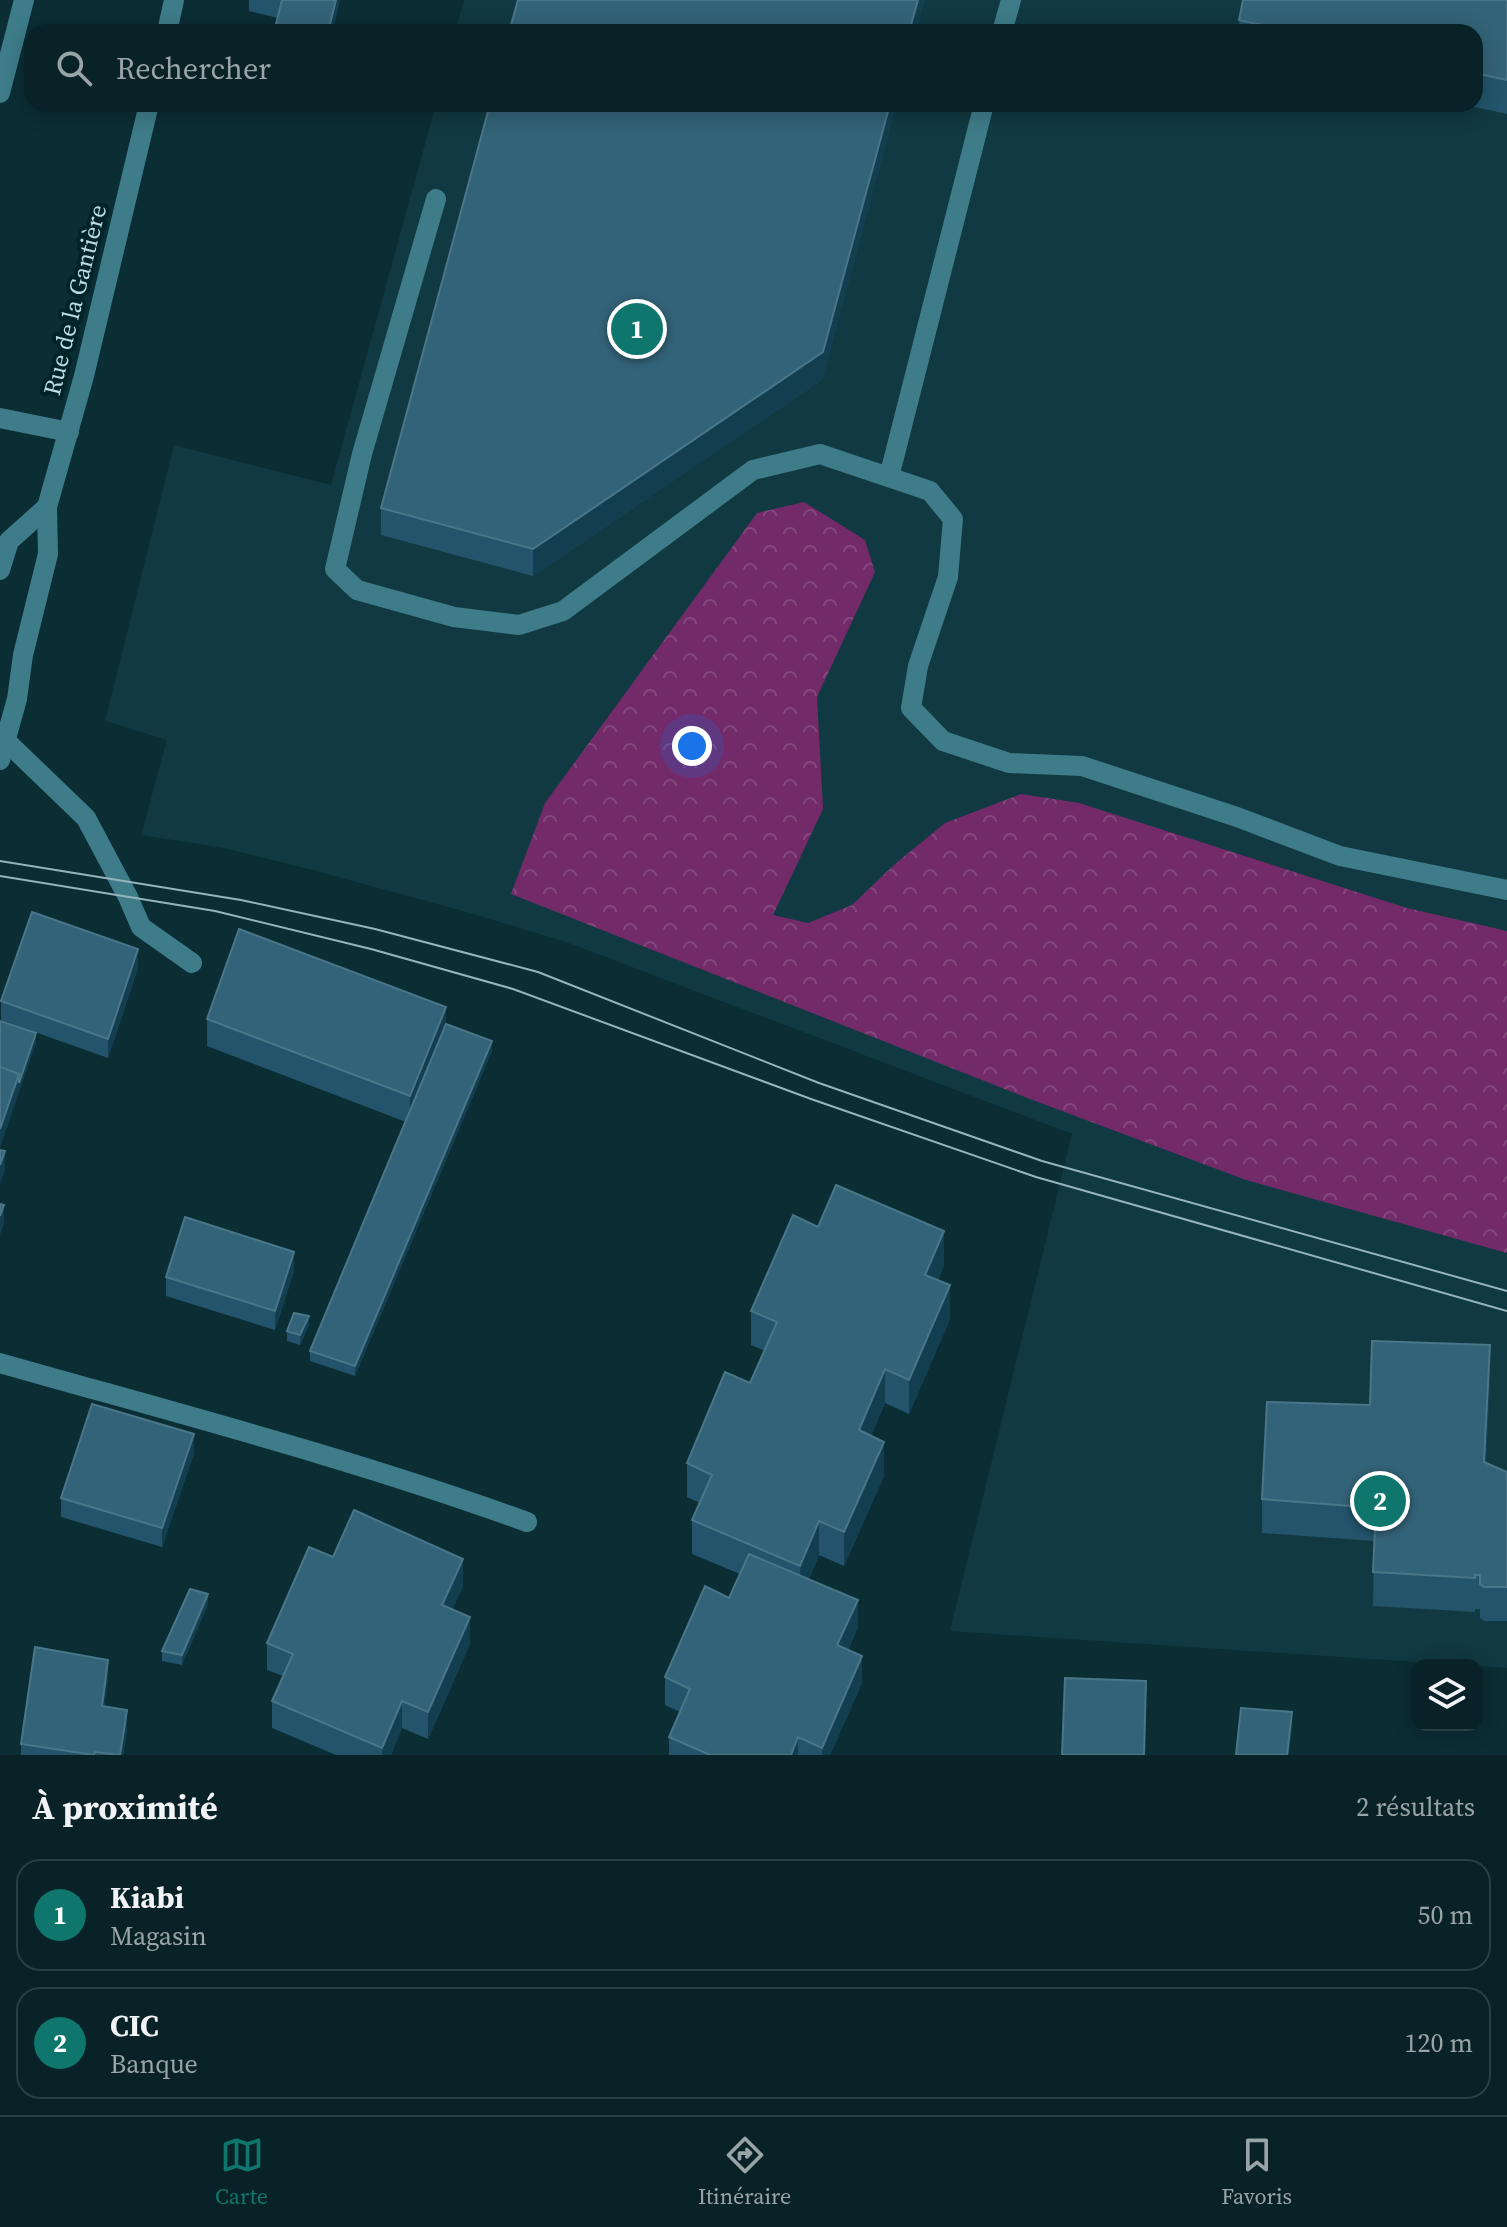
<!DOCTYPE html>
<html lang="fr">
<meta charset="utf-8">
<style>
body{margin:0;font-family:"Source Serif 4",serif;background:#112a2f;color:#f1f3f6}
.controls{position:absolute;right:24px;bottom:24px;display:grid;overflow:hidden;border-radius:16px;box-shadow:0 4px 20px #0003}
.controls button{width:72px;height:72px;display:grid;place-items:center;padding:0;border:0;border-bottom:2px solid #293f44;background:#082227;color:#f1f3f6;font:40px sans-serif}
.you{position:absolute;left:692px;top:746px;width:28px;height:28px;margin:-20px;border:6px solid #fff;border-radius:50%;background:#1a73e8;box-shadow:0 0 0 12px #1a73e833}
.badge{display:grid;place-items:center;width:52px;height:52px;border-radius:50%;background:#0f766e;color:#fff;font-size:26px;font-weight:700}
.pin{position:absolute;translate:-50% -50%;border:4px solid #fff;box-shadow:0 2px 8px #0006}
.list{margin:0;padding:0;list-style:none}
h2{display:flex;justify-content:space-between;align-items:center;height:104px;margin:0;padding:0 32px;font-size:34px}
h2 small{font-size:26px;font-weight:400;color:#98a4a7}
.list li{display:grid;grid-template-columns:52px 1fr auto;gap:24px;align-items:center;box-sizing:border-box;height:112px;margin:0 16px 16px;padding:0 16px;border:2px solid #293f44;border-radius:24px}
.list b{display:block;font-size:30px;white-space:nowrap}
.list p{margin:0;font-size:26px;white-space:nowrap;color:#98a4a7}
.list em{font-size:26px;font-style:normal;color:#98a4a7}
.icon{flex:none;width:44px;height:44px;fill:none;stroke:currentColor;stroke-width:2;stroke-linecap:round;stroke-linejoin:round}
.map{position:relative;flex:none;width:1507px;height:1755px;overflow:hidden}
.search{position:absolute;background:#082227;box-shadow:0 4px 20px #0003;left:24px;right:24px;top:24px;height:88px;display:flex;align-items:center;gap:20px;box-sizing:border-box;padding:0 28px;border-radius:24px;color:#98a4a7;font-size:30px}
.sheet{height:360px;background:#082227}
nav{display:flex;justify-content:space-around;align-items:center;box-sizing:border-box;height:112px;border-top:2px solid #293f44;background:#082227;font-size:22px;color:#98a4a7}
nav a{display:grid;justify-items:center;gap:4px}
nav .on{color:#0f766e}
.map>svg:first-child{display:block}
</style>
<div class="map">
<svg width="1507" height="1755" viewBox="0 0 1507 1755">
<defs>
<pattern id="forest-crowns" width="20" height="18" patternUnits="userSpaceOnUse" patternTransform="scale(2)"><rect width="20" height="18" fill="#722a69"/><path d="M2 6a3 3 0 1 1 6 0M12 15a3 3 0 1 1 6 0" fill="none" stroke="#84487e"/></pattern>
</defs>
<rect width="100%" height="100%" fill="#0b2d34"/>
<path fill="#113941" d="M 464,0 L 1507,0 L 1507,1668 L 950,1631 L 1072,1134 L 566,942 L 470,913 L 309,869 L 224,848 L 141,835 L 167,740 L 105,721 L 174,445 L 331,485 L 436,104 L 1475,104 L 1475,32 L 455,32 Z"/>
<path fill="url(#forest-crowns)" d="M 804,502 L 865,540 L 875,572 L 817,697 L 823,809 L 773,915 L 808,923 L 852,905 L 895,864 L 945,823 L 1021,794 L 1079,803 L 1407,908 L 1507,931 L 1507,1253 L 1246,1180 L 1030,1099 L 511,894 L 545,803 L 757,513 Z"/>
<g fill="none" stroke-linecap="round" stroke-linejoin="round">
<g stroke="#3e7c89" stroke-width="20">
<path d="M 1002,32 L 1011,0"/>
<path d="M 0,93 L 24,0"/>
<path d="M 436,199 L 362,454 L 335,569 L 357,590 L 454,617 L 519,625 L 563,611 L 753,470 L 820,454 L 930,491 L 953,519 L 948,577 L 918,666 L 911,708 L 943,741 L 1009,763 L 1082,766 L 1237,817 L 1340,856 L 1507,890"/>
<path d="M 0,418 L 69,432"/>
<path d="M 889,477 L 984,104"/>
<path d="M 6,741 L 86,818 L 128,897 L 141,927 L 192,963"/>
<path d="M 0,1363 C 176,1413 354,1459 527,1522"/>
</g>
<g stroke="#3e7c89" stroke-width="20">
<path d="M 167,32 L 174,0"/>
<path d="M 0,570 L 9,541 L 47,507"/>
<path d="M 0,760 L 17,699 L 23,655 L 48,554 L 47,507 L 84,376 L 149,104"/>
</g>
<g stroke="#95b4bb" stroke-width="2">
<path d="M 0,861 L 241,900 L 375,929 L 538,972 L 819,1083 L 1042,1161 L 1507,1291"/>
<path d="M 0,876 L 215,911 L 371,949 L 513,989 L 811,1099 L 1036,1177 L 1507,1311"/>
</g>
</g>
<g fill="#23546b">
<path d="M 249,0 L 340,0 L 278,18 L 249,11 Z"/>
<path d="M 1507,0 L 1507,114 L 1462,104 L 1475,104 L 1475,32 L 1239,32 L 1239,20 Z"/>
<path d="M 823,379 L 533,576 L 381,535 L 381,508 Z"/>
<path d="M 138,968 L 108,1058 L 1,1020 L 1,1001 Z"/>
<path d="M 207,1019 L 446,1024 L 492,1051 L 355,1376 L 310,1361 L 310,1351 L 406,1122 L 207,1046 Z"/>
<path d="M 818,1227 L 944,1265 L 938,1280 L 950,1319 L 909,1414 L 885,1403 L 871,1436 L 884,1476 L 844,1566 L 819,1555 L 809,1579 L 858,1627 L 848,1650 L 862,1683 L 830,1755 L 669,1755 L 669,1737 L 680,1712 L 665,1705 L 665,1677 L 729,1598 L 740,1574 L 692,1554 L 692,1520 L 700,1503 L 687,1497 L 687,1463 L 750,1383 L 765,1351 L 751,1345 L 751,1311 Z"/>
<path d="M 294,1271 L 275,1330 L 166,1296 L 166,1277 Z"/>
<path d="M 309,1325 L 300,1345 L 287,1341 L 287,1331 Z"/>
<path d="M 1490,1379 L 1486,1463 L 1507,1472 L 1507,1621 L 1484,1621 L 1480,1618 L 1480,1609 L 1475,1609 L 1475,1612 L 1373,1606 L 1374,1541 L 1262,1533 L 1262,1499 L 1370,1405 Z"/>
<path d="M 194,1453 L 162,1547 L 61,1517 L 61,1498 Z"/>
<path d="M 333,1557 L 463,1586 L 452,1610 L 470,1644 L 428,1739 L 402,1728 L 391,1755 L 336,1755 L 272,1728 L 272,1701 L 283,1676 L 267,1670 L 267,1643 Z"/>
<path d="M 208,1604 L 182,1665 L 162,1661 L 162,1651 Z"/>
<path d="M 108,1679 L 104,1706 L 127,1729 L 123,1755 L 21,1755 L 21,1744 Z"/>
</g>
<g fill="#123e50">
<path d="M 336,0 L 340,0 L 333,32 L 328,32 Z"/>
<path d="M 918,0 L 925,0 L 917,32 L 909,32 Z"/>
<path d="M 890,104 L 897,104 L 823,379 L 533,576 L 533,549 Z"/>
<path d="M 138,949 L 138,968 L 108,1058 L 108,1039 Z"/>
<path d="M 446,1007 L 446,1034 L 410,1123 L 410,1096 Z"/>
<path d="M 36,1033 L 36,1043 L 0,1148 L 0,1129 L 19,1074 Z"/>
<path d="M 492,1041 L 492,1051 L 355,1376 L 355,1366 Z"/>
<path d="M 5,1151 L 5,1170 L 0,1184 L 0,1165 Z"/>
<path d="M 4,1205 L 4,1224 L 0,1235 L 0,1216 Z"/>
<path d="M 944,1231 L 944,1265 L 925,1309 L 925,1275 Z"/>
<path d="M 294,1252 L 294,1271 L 275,1330 L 275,1311 Z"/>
<path d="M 950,1285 L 950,1319 L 909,1414 L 909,1380 Z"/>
<path d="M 309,1316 L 309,1325 L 300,1345 L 300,1335 Z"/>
<path d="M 1490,1345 L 1490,1379 L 1484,1496 L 1484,1462 Z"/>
<path d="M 885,1369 L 885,1403 L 859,1464 L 859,1430 Z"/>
<path d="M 194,1434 L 194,1453 L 162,1547 L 162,1528 Z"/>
<path d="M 884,1442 L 884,1476 L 844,1566 L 844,1532 Z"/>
<path d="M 819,1521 L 819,1555 L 800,1600 L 800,1566 Z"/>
<path d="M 463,1559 L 463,1586 L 442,1632 L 442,1605 Z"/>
<path d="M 208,1594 L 208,1604 L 182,1665 L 182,1655 Z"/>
<path d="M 858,1600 L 858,1627 L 837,1672 L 837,1645 Z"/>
<path d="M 470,1617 L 470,1644 L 428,1739 L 428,1712 Z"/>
<path d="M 862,1656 L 862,1683 L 830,1755 L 822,1755 L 822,1748 Z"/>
<path d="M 108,1660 L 108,1679 L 102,1725 L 102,1706 Z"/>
<path d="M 402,1701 L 402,1728 L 391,1755 L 382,1755 L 382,1748 Z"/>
<path d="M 127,1710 L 127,1729 L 123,1755 L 120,1755 Z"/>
<path d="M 1292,1712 L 1292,1731 L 1289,1755 L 1287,1755 Z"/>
<path d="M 798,1737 L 798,1755 L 791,1755 Z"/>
</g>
<g fill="#336378" stroke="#497688" stroke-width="2">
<path d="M 282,0 L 336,0 L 328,32 L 274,32 Z"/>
<path d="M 518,0 L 918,0 L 909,32 L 509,32 Z"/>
<path d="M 1243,0 L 1507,0 L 1507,80 L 1475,73 L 1475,32 L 1293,32 L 1239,20 Z"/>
<path d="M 490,104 L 890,104 L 823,352 L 533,549 L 381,508 Z"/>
<path d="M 32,912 L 138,949 L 108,1039 L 1,1001 Z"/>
<path d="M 239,929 L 446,1007 L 410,1096 L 207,1019 Z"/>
<path d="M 0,1021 L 36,1033 L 19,1083 L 19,1074 L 0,1067 Z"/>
<path d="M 446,1024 L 492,1041 L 355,1366 L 310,1351 Z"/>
<path d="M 0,1067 L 19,1074 L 0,1129 Z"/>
<path d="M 0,1150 L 5,1151 L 0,1165 Z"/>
<path d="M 836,1185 L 944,1231 L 925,1275 L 950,1285 L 909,1380 L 885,1369 L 859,1430 L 884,1442 L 844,1532 L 819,1521 L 800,1566 L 692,1520 L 712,1475 L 687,1463 L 725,1372 L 750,1383 L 777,1322 L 751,1311 L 793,1215 L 818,1227 Z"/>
<path d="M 0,1204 L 4,1205 L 0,1216 Z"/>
<path d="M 185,1217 L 294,1252 L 275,1311 L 166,1277 Z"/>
<path d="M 294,1313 L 309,1316 L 300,1335 L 287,1331 Z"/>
<path d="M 1372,1341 L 1490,1345 L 1484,1462 L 1507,1472 L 1507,1587 L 1484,1587 L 1480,1584 L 1480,1575 L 1475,1575 L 1475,1578 L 1373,1572 L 1376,1508 L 1262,1499 L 1267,1402 L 1370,1405 Z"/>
<path d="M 92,1404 L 194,1434 L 162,1528 L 61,1498 Z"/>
<path d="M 354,1510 L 463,1559 L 442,1605 L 470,1617 L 428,1712 L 402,1701 L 382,1748 L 272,1701 L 293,1654 L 267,1643 L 309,1547 L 333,1557 Z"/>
<path d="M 749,1554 L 858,1600 L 837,1645 L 862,1656 L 822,1748 L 798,1737 L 791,1755 L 710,1755 L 669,1737 L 690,1689 L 665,1677 L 705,1586 L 729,1598 Z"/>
<path d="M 190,1589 L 208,1594 L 182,1655 L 162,1651 Z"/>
<path d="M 35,1647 L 108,1660 L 102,1706 L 127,1710 L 120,1755 L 95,1752 L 94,1755 L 21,1744 Z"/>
<path d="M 1065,1678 L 1146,1681 L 1144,1755 L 1062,1755 Z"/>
<path d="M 1241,1708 L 1292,1712 L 1287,1755 L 1236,1755 Z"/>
</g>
<g text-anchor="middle" stroke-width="8" stroke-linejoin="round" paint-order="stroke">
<g font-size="24" fill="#bddbe2" stroke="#01232a">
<text transform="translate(75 300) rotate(-76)" y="8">Rue de la Gantière</text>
</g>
</g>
</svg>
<div class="controls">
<button><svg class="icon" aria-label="layers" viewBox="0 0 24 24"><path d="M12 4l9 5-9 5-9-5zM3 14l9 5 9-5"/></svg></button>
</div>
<div class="you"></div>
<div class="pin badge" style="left:637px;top:329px">1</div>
<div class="pin badge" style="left:1380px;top:1501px">2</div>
<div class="search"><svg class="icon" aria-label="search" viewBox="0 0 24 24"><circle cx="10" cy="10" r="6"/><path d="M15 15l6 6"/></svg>Rechercher</div>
</div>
<section class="sheet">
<h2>À proximité<small>2 résultats</small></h2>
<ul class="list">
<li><span class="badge">1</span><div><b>Kiabi</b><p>Magasin</p></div><em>50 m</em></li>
<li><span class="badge">2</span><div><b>CIC</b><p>Banque</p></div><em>120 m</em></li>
</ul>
</section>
<nav>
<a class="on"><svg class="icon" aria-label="map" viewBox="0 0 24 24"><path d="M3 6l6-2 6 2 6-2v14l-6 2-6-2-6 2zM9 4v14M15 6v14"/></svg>Carte</a>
<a><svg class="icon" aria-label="directions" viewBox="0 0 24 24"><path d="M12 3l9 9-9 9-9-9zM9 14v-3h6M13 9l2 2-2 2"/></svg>Itinéraire</a>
<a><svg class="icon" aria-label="saved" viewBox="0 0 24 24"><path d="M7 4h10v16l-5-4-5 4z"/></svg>Favoris</a>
</nav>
